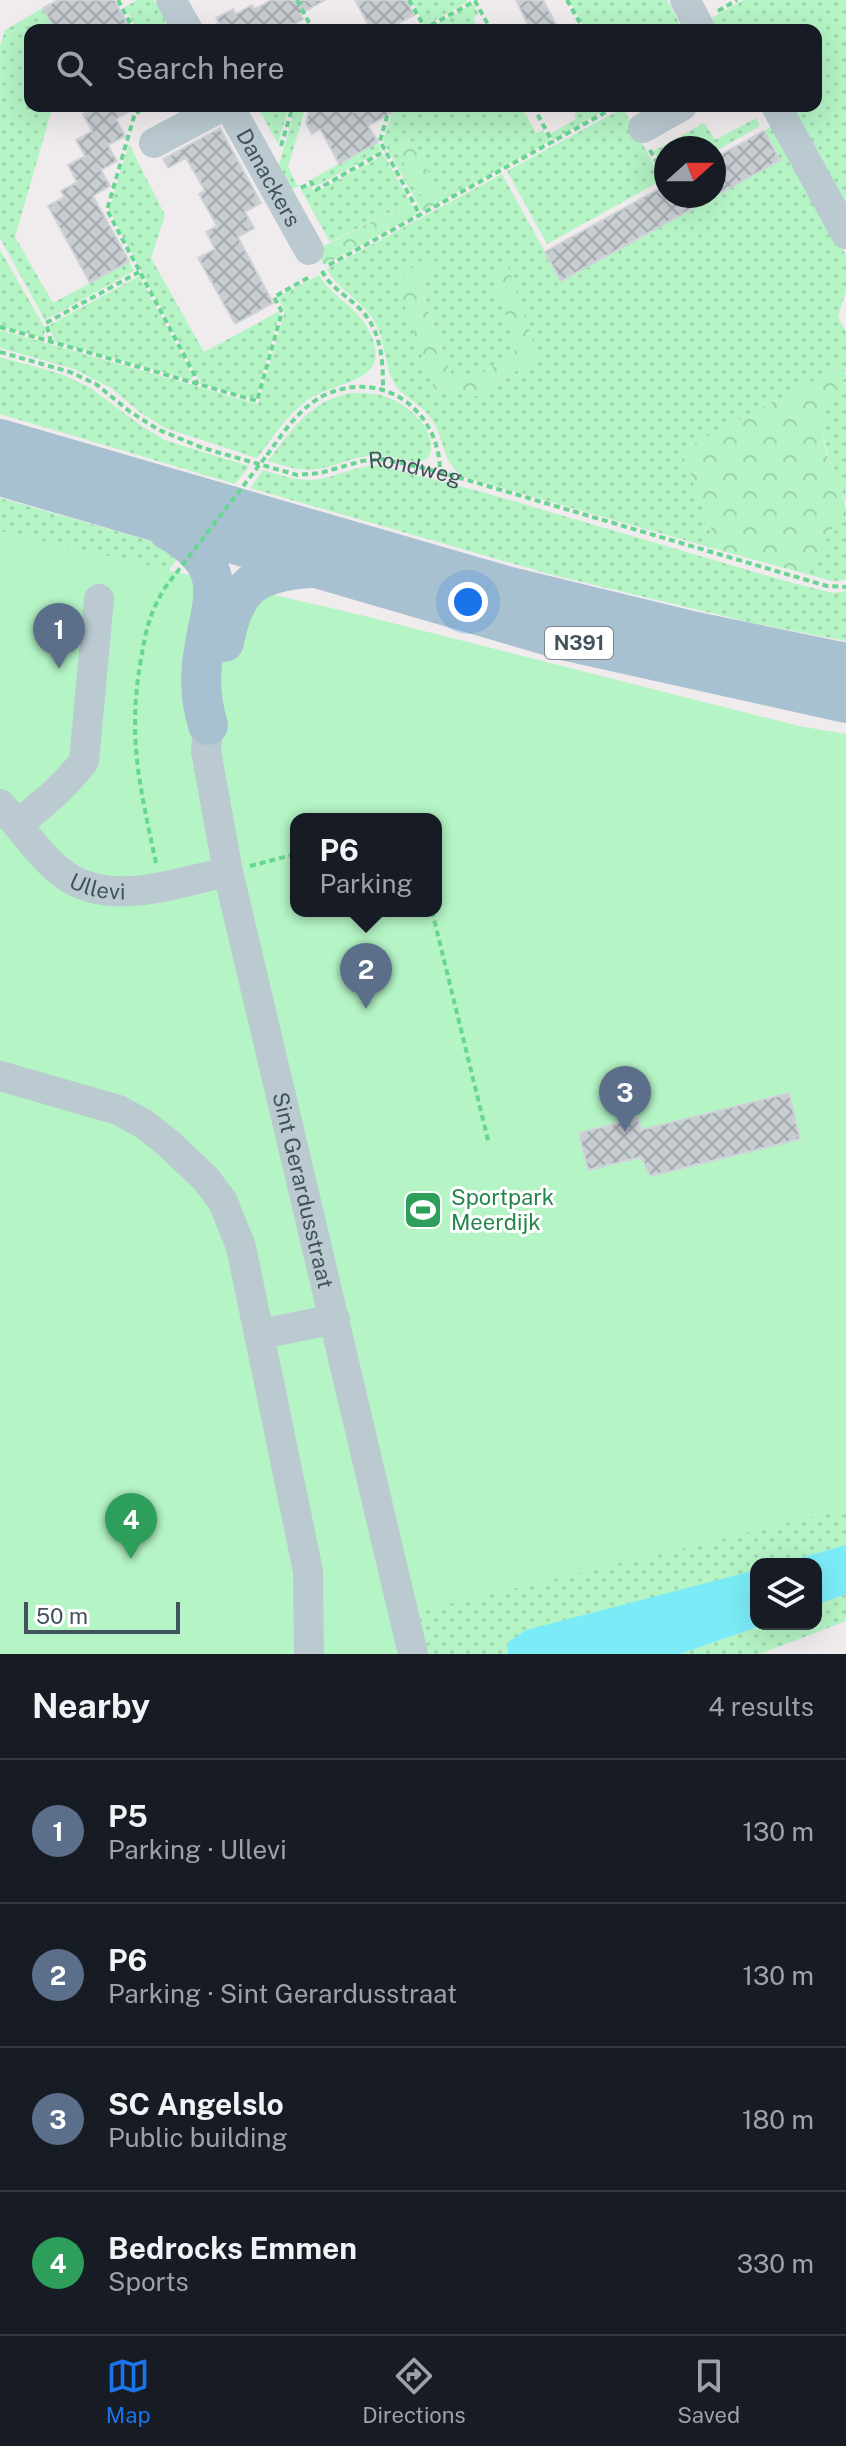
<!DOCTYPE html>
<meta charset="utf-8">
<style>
body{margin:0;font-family:"Public Sans",sans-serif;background:#242831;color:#f1f3f6}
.controls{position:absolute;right:24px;bottom:24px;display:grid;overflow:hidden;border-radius:16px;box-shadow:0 8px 32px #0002}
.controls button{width:72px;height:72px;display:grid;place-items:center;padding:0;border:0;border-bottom:2px solid #363941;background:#171b24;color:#f1f3f6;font:40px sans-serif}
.compass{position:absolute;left:654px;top:136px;width:72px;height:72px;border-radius:50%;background:#171b24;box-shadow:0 8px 32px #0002;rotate:69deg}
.scale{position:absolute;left:24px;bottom:20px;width:156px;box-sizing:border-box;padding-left:8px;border:4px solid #43535c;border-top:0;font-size:22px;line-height:28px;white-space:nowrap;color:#43535c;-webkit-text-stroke:6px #fff;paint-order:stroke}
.you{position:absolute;left:468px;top:602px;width:28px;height:28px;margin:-20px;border:6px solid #fff;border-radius:50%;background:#1a73e8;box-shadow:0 0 0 12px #1a73e833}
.badge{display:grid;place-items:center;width:52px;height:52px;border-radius:50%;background:#1a73e8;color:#fff;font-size:26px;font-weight:700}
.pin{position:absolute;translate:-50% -66px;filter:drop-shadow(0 2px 4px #0008)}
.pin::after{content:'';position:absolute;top:42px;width:28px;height:24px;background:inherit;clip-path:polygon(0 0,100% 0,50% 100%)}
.popup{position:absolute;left:290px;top:813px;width:152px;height:104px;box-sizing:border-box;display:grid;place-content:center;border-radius:16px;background:#171b24;filter:drop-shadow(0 2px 6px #0005);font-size:26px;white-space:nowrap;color:#9ea1a6}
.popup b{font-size:30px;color:#f1f3f6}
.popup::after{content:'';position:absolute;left:50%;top:100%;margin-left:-16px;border:16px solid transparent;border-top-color:#171b24}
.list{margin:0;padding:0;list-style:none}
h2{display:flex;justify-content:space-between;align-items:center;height:104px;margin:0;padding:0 32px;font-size:34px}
h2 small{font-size:26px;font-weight:400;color:#9ea1a6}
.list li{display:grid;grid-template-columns:52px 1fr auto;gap:24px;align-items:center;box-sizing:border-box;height:144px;padding:0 32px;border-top:2px solid #363941}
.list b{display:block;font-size:30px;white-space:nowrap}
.list p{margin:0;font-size:26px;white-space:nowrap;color:#9ea1a6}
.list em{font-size:26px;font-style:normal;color:#9ea1a6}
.icon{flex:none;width:44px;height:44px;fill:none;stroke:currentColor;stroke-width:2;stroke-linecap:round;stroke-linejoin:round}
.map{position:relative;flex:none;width:846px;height:1654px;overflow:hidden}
.search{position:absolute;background:#171b24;box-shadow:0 8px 32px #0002;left:24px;right:24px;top:24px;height:88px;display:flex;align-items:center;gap:20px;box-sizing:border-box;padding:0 28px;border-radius:16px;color:#9ea1a6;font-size:30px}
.sheet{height:680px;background:#171b24}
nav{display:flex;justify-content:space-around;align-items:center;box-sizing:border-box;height:112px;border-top:2px solid #363941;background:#171b24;font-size:22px;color:#9ea1a6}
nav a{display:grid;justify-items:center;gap:4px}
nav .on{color:#1a73e8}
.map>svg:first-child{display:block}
</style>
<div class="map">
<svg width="846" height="1654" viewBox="0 0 846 1654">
<defs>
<pattern id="grass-dots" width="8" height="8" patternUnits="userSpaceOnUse" patternTransform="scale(2)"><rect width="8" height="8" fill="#b4f4c5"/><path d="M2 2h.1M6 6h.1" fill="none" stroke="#9cd3ac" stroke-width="1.8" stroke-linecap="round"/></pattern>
<pattern id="forest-crowns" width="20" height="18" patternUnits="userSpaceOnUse" patternTransform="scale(2)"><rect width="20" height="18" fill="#b4f4c5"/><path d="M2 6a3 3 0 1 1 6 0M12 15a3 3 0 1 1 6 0" fill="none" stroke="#9cd3ac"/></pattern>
<pattern id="building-cross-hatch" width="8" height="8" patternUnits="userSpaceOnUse" patternTransform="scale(2)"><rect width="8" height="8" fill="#c8cdd2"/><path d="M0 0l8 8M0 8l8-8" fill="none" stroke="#a4a9ae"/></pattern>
</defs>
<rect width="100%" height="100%" fill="#f0eced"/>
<g fill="url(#grass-dots)" fill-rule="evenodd">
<path d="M 137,0 L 154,0 L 170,30 L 137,30 L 125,7 Z"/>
<path d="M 411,0 L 466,0 L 467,2 L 425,26 Z"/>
<path d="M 569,0 L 667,0 L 683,30 L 586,30 Z"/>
<path d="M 744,0 L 846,0 L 846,210 L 788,106 L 816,106 L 816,30 L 714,30 L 708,20 Z"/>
<path d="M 473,4 L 479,14 L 473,18 L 479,30 L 426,30 Z"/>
<path d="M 43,8 L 52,25 L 42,30 L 30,30 L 30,106 L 53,106 L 15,237 L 53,303 L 129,262 L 134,271 L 45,320 L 0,238 L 0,46 L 5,30 Z"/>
<path d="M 257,106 L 289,106 L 278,144 Z"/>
<path d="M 296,106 L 306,106 L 288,167 L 297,185 L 301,185 L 290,190 L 278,168 Z"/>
<path d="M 394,106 L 521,106 L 536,133 L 543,130 L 550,141 L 443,200 L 410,140 L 396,148 L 422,196 L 415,199 L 383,141 Z"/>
<path d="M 588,106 L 612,106 L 553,140 L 550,134 L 576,119 L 574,114 Z"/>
<path d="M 623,108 L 662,180 L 547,244 L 507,171 Z"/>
<path d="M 756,118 L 760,126 L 714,152 L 714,148 L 666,148 L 666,173 L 654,151 L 704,123 L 715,140 Z"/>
<path d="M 774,125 L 846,255 L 846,291 L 838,317 L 846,332 L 846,372 L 843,366 L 681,450 L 719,550 L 460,476 C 455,469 449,463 446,455 C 441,441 439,428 429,416 C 419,402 402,397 394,383 C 383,362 386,339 373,319 C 360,299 338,290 327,269 L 502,174 L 561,281 L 779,160 L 764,131 ZM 436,266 L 418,281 L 452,376 C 471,378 505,366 516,349 L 491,271 L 538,357 L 477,396 L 434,389 L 399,279 Z"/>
<path d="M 378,142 L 381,151 L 316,186 L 312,179 Z"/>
<path d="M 129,144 L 165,215 L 151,258 L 204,352 L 280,311 L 256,399 L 201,384 L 109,210 Z"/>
<path d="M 384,155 L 410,202 L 330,242 L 301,190 L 310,185 L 315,193 Z"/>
<path d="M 0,250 L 45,328 L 44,338 L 0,326 Z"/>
<path d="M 319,275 C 332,297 356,306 368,329 C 398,385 334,379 305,402 C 286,416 272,439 257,458 L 165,428 L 141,413 L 111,388 L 74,369 L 0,348 L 0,330 L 258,404 L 285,311 L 278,297 Z"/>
<path d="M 139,276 L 193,376 L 191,380 L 56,342 L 48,326 Z"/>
<path d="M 0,357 L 61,374 L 89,387 L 143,427 L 167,441 L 249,466 L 235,484 L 0,414 Z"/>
<path d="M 846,377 L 846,500 C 828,459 806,413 846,377 Z"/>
<path d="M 351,393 C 364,393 377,393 389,398 C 411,407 439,432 429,457 C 417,467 401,458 386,456 C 361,452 342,465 318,469 C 300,472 285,466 268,461 C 291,431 310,400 351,393 Z"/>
<path d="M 377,465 L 482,492 L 789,582 L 833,593 L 846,591 L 846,641 L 753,623 L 553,575 L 250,488 L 263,470 C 282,476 300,482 320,479 C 340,475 357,466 377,465 Z"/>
<path d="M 0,498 L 158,543 L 181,554 L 153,591 L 0,543 Z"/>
<path d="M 846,516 L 846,580 L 832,581 L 806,574 L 833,528 Z"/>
<path d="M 846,1496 L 846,1545 L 778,1564 L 756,1564 L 756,1570 L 507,1643 L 508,1654 L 421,1654 L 410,1607 Z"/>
<path d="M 846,1594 L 846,1621 L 760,1654 L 680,1654 L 766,1624 L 816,1624 L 816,1605 Z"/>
</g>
<g fill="url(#forest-crowns)">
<path d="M 411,140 L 443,200 L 422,211 L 415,199 L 421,195 L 396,148 Z"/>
<path d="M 410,202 L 417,214 L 324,265 L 316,250 Z"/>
<path d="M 432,252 L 436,266 L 418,282 L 452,376 C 470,378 505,366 516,349 L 491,271 L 507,263 L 538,357 L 477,396 L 434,389 L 399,289 L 399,279 Z"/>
<path d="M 843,366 L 846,377 C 821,400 818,432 830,463 C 837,481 846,496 846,516 L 833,528 L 806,574 L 719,550 L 681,450 Z"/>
</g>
<path fill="#b4f4c5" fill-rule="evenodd" d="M 0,531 L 365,616 L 799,726 L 846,734 L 846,1509 L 400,1616 L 406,1654 L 0,1654 ZM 296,819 L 436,819 L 436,911 L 296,911 Z"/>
<g fill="#7becf7">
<path d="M 846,1545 L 846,1594 L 816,1605 L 816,1564 L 778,1564 Z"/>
<path d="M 756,1570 L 756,1624 L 766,1624 L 680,1654 L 508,1654 L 507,1643 L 526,1630 Z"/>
</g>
<g fill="url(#building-cross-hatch)" stroke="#d0d4d9" stroke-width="2">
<path d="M 58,0 L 114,0 L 131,30 L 55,30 L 43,8 Z"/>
<path d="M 271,0 L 325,0 L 300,14 L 303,19 L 286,29 L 283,24 L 272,30 L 206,30 L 219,23 L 216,18 L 233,9 L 236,14 L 252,5 L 255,9 Z"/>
<path d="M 355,0 L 406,0 L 414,15 L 397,24 L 401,30 L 371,30 Z"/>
<path d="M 516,0 L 543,0 L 559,30 L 530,30 Z"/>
<path d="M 99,106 L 139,106 L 116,119 L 125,136 L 108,145 L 117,161 L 101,170 L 110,186 L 93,196 L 129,261 L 90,283 L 48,206 L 64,197 L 61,191 L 77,182 L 68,165 L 85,156 L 76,140 L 92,131 L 83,114 Z"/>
<path d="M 310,106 L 351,106 L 353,112 L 364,106 L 404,106 L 368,126 L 378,142 L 339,164 L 320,129 L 312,134 L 306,123 Z"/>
<path d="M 220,128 L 261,203 L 245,212 L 254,228 L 238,237 L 273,303 L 235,324 L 198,258 L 215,249 L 206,232 L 217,226 L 199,194 L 205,191 L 186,158 L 168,168 L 163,159 Z"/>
<path d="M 764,131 L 780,160 L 561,281 L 545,252 L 666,185 L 666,196 L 714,196 L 714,158 Z"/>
<path d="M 789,1093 L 800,1139 L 650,1176 L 641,1157 L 588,1170 L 579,1133 L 638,1118 L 641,1130 Z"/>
</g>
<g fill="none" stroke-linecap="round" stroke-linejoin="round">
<g stroke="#68d693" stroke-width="4" stroke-dasharray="6 4" stroke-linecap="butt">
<path d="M 118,0 L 134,30"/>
<path d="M 297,0 L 313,30"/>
<path d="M 409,0 L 425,28"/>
<path d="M 567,0 L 584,30"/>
<path d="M 718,11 L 737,0"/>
<path d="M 422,30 L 475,1 L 491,30"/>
<path d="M 137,106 L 107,210 L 194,374 L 197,384"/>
<path d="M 390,106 L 380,141 L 420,215"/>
<path d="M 533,106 L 553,143"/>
<path d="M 136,113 L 147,106"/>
<path d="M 281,146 L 293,106"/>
<path d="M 650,150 L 666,179"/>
<path d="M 301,188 L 311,182 L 316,190 L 385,151"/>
<path d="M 329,265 L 617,106"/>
<path d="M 322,271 C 331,288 345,294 358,307 C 382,329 383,361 383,390"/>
<path d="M 0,327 L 257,401 L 282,312 L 274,297 L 311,276"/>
<path d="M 51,342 L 46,323 L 139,272"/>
<path id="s1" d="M 0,352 L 70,372 L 96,384 L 129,411 L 159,430 L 203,448 L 297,475 L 320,473 L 362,461 L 383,459 L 440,472 L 827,586 L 846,587"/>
<path d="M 267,455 C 284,432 300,406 327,394 C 385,369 440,412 440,472"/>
<path d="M 156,863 C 140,787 127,738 141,659 C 146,630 149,615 164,589"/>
<path d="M 250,866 L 296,854"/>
<path d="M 432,911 L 489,1144"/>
</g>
<g stroke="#bbcad1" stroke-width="30">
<path d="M 171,0 L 188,30"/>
<path d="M 685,0 L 701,30"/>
<path id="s2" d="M 229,106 L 309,250"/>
<path d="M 776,106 L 846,234"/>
<path d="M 643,128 L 682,106"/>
<path d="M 154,143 L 223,106"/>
<path id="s3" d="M 208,725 L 206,751 L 228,872 L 413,1654"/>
<path id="s4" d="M 0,804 C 19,825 36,851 57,869 C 105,911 173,883 228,872"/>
<path d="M 18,824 C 43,804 65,786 84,761 L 99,599"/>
<path d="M 0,1076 L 118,1110 L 144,1124 L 168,1143 L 206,1179 L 223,1202 L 241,1247 L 308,1571 L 309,1654"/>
<path d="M 261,1334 L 335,1319"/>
</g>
<g stroke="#a8c1d0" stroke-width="40">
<path d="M 0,439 L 506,586 L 687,630 L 846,663"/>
<path d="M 0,476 L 567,641 L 846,703"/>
<path d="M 168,530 C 186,540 204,553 211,574 C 218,598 207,626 204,650 C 199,676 200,699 208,725"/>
<path d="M 224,642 C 234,588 253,572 309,568"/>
</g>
<path stroke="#68d693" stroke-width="4" stroke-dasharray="6 4" stroke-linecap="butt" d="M 164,589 L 267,455"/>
</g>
<defs>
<g id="stadium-square" transform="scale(2)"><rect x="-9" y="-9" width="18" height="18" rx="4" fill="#2e9e5b" stroke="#fff"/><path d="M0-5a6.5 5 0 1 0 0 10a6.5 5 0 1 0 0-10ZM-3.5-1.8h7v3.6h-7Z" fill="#fff"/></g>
</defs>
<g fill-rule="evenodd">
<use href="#stadium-square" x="423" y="1210"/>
</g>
<g text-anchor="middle" stroke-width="6" stroke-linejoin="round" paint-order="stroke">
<rect fill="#fff" stroke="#7b878d" stroke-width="2" x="545" y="627" width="68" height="32" rx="6"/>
<g font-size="20" font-weight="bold" fill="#43535c">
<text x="579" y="650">N391</text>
</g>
<g font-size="22" fill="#43535c" stroke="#fff">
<text dy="8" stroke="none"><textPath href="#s2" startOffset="82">Danackers</textPath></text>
<text dy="8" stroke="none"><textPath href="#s1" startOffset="446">Rondweg</textPath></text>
<text dy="8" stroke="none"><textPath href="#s4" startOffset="132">Ullevi</textPath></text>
<text dy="8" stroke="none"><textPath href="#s3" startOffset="476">Sint Gerardusstraat</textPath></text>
</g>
<g font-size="22" fill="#27864d" stroke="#fff" text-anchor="start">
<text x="451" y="1205">Sportpark<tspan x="451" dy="25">Meerdijk</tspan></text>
</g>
</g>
</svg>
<div class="controls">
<button><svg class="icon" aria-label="layers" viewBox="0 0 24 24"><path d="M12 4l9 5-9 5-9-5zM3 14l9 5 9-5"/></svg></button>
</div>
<svg class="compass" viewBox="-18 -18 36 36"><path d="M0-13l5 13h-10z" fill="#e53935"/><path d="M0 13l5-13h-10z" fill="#9ea1a6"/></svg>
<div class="scale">50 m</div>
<div class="you"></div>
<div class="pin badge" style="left:59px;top:669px;background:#5c6f8a">1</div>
<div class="pin badge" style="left:366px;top:1009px;background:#5c6f8a">2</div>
<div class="popup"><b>P6</b>Parking</div>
<div class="pin badge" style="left:625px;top:1132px;background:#5c6f8a">3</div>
<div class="pin badge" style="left:131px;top:1559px;background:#2e9e5b">4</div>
<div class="search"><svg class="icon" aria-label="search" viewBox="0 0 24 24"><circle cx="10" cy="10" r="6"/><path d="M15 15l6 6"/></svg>Search here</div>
</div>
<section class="sheet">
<h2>Nearby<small>4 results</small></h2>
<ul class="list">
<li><span class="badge" style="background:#5c6f8a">1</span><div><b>P5</b><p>Parking · Ullevi</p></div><em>130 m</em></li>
<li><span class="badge" style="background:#5c6f8a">2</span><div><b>P6</b><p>Parking · Sint Gerardusstraat</p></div><em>130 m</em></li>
<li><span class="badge" style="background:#5c6f8a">3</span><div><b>SC Angelslo</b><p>Public building</p></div><em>180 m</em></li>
<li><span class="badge" style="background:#2e9e5b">4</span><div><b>Bedrocks Emmen</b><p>Sports</p></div><em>330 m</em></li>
</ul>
</section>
<nav>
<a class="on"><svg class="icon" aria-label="map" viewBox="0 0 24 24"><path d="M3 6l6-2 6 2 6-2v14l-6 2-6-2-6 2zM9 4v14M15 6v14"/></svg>Map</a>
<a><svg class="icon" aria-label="directions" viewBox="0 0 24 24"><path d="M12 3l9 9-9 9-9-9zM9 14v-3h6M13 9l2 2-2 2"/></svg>Directions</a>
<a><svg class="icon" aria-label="saved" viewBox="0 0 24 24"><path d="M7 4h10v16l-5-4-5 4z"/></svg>Saved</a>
</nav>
